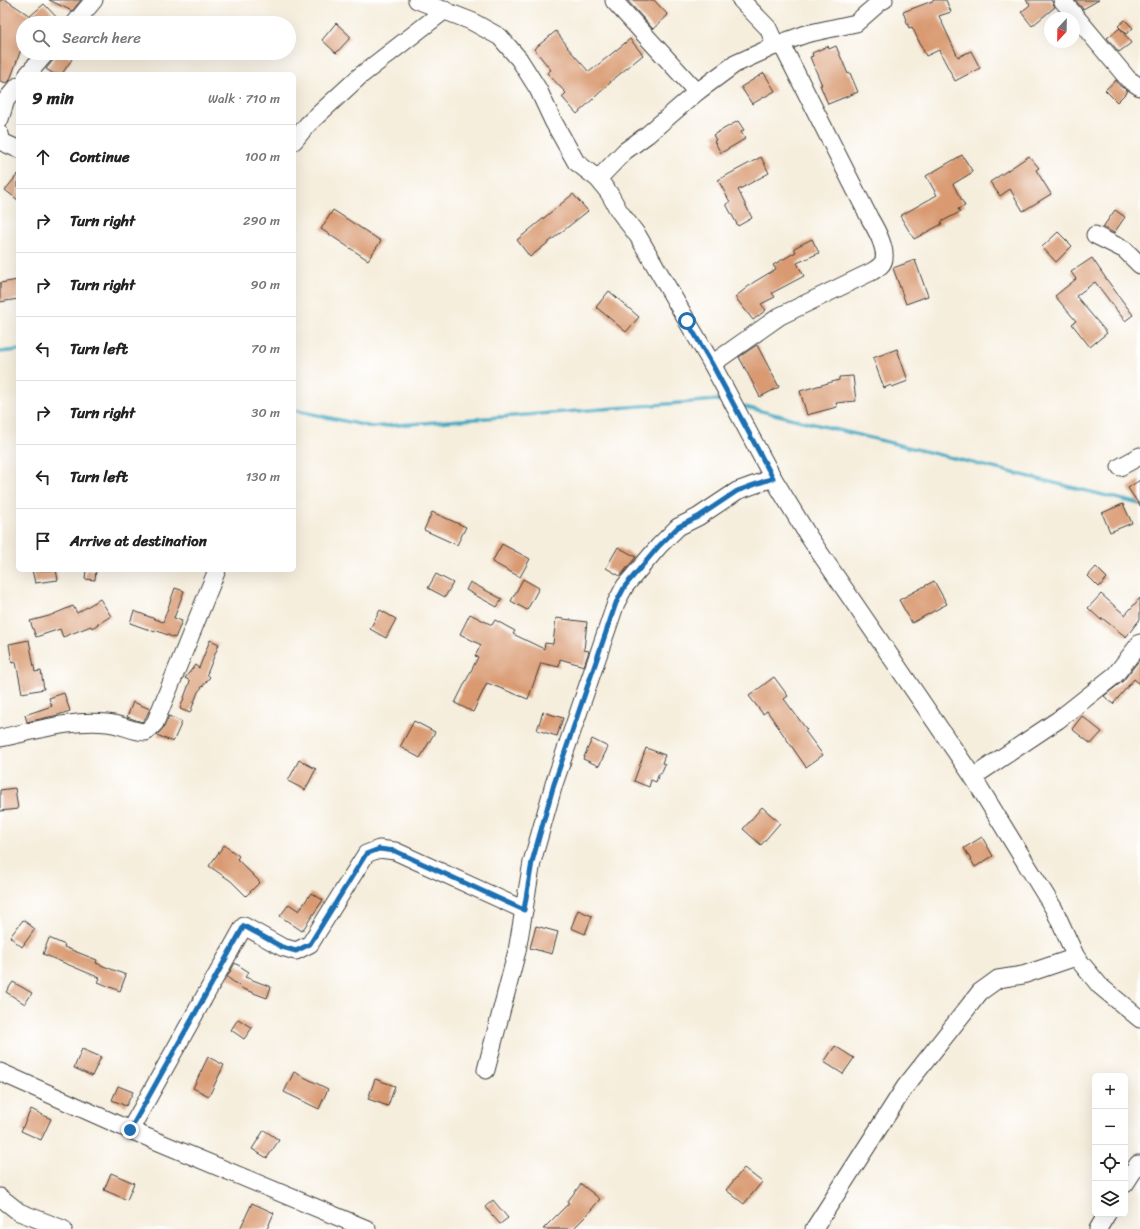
<!DOCTYPE html>
<meta charset="utf-8">
<style>
body{margin:0;font-family:Sriracha,sans-serif;background:#f6f6f6;color:#222}
.controls{position:absolute;right:12px;bottom:12px;display:grid;overflow:hidden;border-radius:6px;box-shadow:0 4px 16px #0002}
.controls button{width:36px;height:36px;display:grid;place-items:center;padding:0;border:0;border-bottom:1px solid #e0e0e0;background:#fff;color:#222;font:20px sans-serif}
.compass{position:absolute;left:1044px;top:12px;width:36px;height:36px;border-radius:50%;background:#fff;box-shadow:0 4px 16px #0002;rotate:202deg}
.stop{position:absolute;width:12px;height:12px;margin:-9px;border:3px solid #1f6fb2;border-radius:50%;background:#fff}
.stop.end{background:#1f6fb2;border-color:#fff;box-shadow:0 1px 4px #0008}
.list{margin:0;padding:0;list-style:none}
h2{display:flex;justify-content:space-between;align-items:center;height:52px;margin:0;padding:0 16px;font-size:17px}
h2 small{font-size:13px;font-weight:400;color:#767676}
.list li{display:grid;grid-template-columns:26px 1fr auto;gap:12px;align-items:center;box-sizing:border-box;height:64px;padding:0 16px;border-top:1px solid #e0e0e0}
.list b{display:block;font-size:15px;white-space:nowrap}
.list em{font-size:13px;font-style:normal;color:#767676}
.icon{flex:none;width:22px;height:22px;fill:none;stroke:currentColor;stroke-width:2;stroke-linecap:round;stroke-linejoin:round}
.map{position:relative;flex:none;width:1140px;height:1229px;overflow:hidden}
.search{position:absolute;background:#fff;box-shadow:0 4px 16px #0002;left:16px;top:16px;width:280px;height:44px;display:flex;align-items:center;gap:10px;box-sizing:border-box;padding:0 14px;border-radius:22px;color:#767676;font-size:15px}
.panel{position:absolute;background:#fff;box-shadow:0 4px 16px #0002;left:16px;top:72px;width:280px;height:500px;border-radius:6px}
.map>svg:first-child{display:block}
</style>
<div class="map">
<svg width="1140" height="1229" viewBox="0 0 1140 1229">
<rect width="100%" height="100%" fill="#fff"/>
<filter id="ink" filterUnits="userSpaceOnUse"><feTurbulence type="fractalNoise" baseFrequency=".025" numOctaves="2"/><feDisplacementMap in="SourceGraphic" scale="8" xChannelSelector="R" yChannelSelector="G"/><feConvolveMatrix kernelMatrix="1 2 1 2 8 2 1 2 1" color-interpolation-filters="sRGB"/></filter>
<filter id="wash" filterUnits="userSpaceOnUse"><feTurbulence type="fractalNoise" baseFrequency=".012" numOctaves="4" result="noise"/><feDisplacementMap in="SourceGraphic" scale="16" xChannelSelector="R" yChannelSelector="G"/><feGaussianBlur stdDeviation="0.9" result="paint"/><feColorMatrix in="noise" values="0 0 0 0 0 0 0 0 0 0 0 0 0 0 0 0 0 1.4 0 .05"/><feComposite in="paint" operator="in"/></filter>
<g filter="url(#wash)">
<rect width="100%" height="100%" fill="#f6eedd"/>
<g fill="none" stroke-linecap="round" stroke-linejoin="round">
<g stroke="#41a8c1" stroke-width="3.5">
<path d="M 0,352 L 18,350"/>
<path d="M 741,406 L 1140,504"/>
<path d="M 294,410 L 372,427 L 718,400 L 725,402"/>
</g>
</g>
<g id="blocks">
<g fill="#d99a71">
<path d="M 0,0 L 6,0 L 30,16 L 44,4 L 62,23 L 23,23 L 23,44 L 10,80 L 7,83 L 0,81 Z"/>
<path d="M 49,0 L 81,0 L 72,11 Z"/>
<path d="M 627,0 L 654,0 L 668,15 L 653,29 Z"/>
<path d="M 935,0 L 946,0 L 951,12 L 939,16 L 958,57 L 971,51 L 980,68 L 955,81 L 939,50 L 926,56 L 912,27 L 909,28 L 903,12 Z"/>
<path d="M 1026,0 L 1051,0 L 1055,7 L 1032,26 L 1021,12 L 1030,5 Z"/>
<path d="M 1075,0 L 1099,0 L 1083,9 Z"/>
<path d="M 1125,20 L 1133,28 L 1126,34 L 1118,26 Z"/>
<path d="M 336,23 L 351,37 L 336,53 L 322,40 Z"/>
<path d="M 1120,28 L 1131,43 L 1119,52 L 1107,38 Z"/>
<path d="M 556,31 L 568,47 L 567,47 L 589,72 L 630,39 L 643,55 L 610,82 L 611,82 L 577,114 L 562,97 L 566,93 L 547,73 L 551,70 L 534,49 Z"/>
<path d="M 828,46 L 829,49 L 836,46 L 848,74 L 850,73 L 858,92 L 828,104 L 820,85 L 822,85 L 810,57 L 813,56 L 812,53 Z"/>
<path d="M 56,53 L 63,53 L 72,59 L 62,74 L 54,74 L 46,69 L 54,59 Z"/>
<path d="M 764,73 L 775,91 L 752,104 L 741,87 Z"/>
<path d="M 1116,80 L 1120,86 L 1128,91 L 1117,102 L 1105,90 Z"/>
<path d="M 738,121 L 744,130 L 741,132 L 745,139 L 721,153 L 714,141 L 716,140 L 713,135 Z"/>
<path d="M 962,155 L 973,172 L 953,184 L 965,206 L 958,209 L 960,212 L 941,222 L 942,224 L 914,239 L 900,216 L 937,195 L 926,176 Z"/>
<path d="M 1029,156 L 1039,168 L 1036,170 L 1051,194 L 1023,211 L 1010,189 L 1000,196 L 990,182 Z"/>
<path d="M 761,157 L 769,173 L 738,190 L 752,218 L 738,226 L 726,204 L 730,202 L 718,180 Z"/>
<path d="M 18,174 L 18,200 L 5,190 Z"/>
<path d="M 573,194 L 588,211 L 530,257 L 517,240 Z"/>
<path d="M 333,210 L 381,241 L 368,260 L 321,229 Z"/>
<path d="M 1115,210 L 1125,217 L 1114,233 L 1103,227 Z"/>
<path d="M 1058,232 L 1072,246 L 1056,262 L 1042,247 Z"/>
<path d="M 812,239 L 819,253 L 797,263 L 804,276 L 772,293 L 775,297 L 761,304 L 766,310 L 753,320 L 735,297 L 754,282 L 776,269 L 773,265 L 796,252 L 794,248 Z"/>
<path d="M 1092,258 L 1107,280 L 1133,315 L 1125,321 L 1095,282 L 1076,296 L 1107,333 L 1090,347 L 1072,324 L 1076,321 L 1055,296 L 1076,279 L 1071,272 Z"/>
<path d="M 915,260 L 928,296 L 906,304 L 893,268 Z"/>
<path d="M 18,280 L 18,299 L 0,302 L 0,283 Z"/>
<path d="M 609,291 L 639,317 L 626,332 L 596,307 Z"/>
<path d="M 757,345 L 779,387 L 760,397 L 739,357 Z"/>
<path d="M 897,349 L 908,381 L 892,387 L 891,385 L 884,388 L 873,358 Z"/>
<path d="M 853,376 L 856,401 L 836,403 L 837,407 L 807,415 L 800,391 L 839,380 L 839,377 Z"/>
<path d="M 1140,480 L 1140,506 L 1128,488 Z"/>
<path d="M 1123,504 L 1132,523 L 1110,532 L 1102,513 Z"/>
<path d="M 432,512 L 466,527 L 457,545 L 424,530 Z"/>
<path d="M 502,544 L 530,559 L 520,577 L 492,562 Z"/>
<path d="M 618,547 L 636,557 L 620,576 L 606,568 Z"/>
<path d="M 1096,567 L 1107,578 L 1099,587 L 1088,576 Z"/>
<path d="M 32,570 L 56,570 L 58,580 L 35,583 Z"/>
<path d="M 86,570 L 96,570 L 95,580 L 85,579 Z"/>
<path d="M 436,574 L 453,583 L 445,597 L 428,588 Z"/>
<path d="M 523,579 L 539,588 L 527,610 L 511,601 Z"/>
<path d="M 934,581 L 947,604 L 912,623 L 899,600 Z"/>
<path d="M 470,582 L 502,599 L 497,607 L 466,590 Z"/>
<path d="M 175,588 L 184,591 L 174,618 L 182,621 L 175,638 L 155,630 L 155,632 L 130,623 L 134,611 L 163,622 Z"/>
<path d="M 1101,594 L 1125,615 L 1140,598 L 1140,619 L 1126,637 L 1102,618 L 1101,620 L 1088,608 Z"/>
<path d="M 100,599 L 111,616 L 92,628 L 91,626 L 63,637 L 60,629 L 36,637 L 30,621 L 49,616 L 73,606 L 77,613 Z"/>
<path d="M 380,610 L 396,619 L 386,638 L 370,629 Z"/>
<path d="M 470,614 L 492,625 L 495,620 L 515,631 L 513,634 L 544,649 L 545,643 L 553,644 L 556,618 L 587,622 L 584,650 L 589,651 L 584,666 L 560,659 L 559,667 L 541,663 L 528,699 L 487,683 L 473,712 L 455,703 L 478,657 L 475,656 L 481,645 L 460,634 Z"/>
<path d="M 29,640 L 35,672 L 41,671 L 44,689 L 22,693 L 16,662 L 12,663 L 9,644 Z"/>
<path d="M 210,640 L 219,644 L 207,674 L 210,677 L 198,692 L 190,713 L 180,709 L 190,681 L 185,678 L 195,665 L 199,668 Z"/>
<path d="M 1140,659 L 1140,684 L 1134,679 L 1113,704 L 1104,696 L 1123,681 Z"/>
<path d="M 774,677 L 788,696 L 784,699 L 807,730 L 805,731 L 823,755 L 806,767 L 767,711 L 763,714 L 749,696 Z"/>
<path d="M 64,693 L 70,711 L 58,715 L 27,722 L 25,715 L 52,706 L 49,698 Z"/>
<path d="M 133,702 L 150,709 L 146,717 L 142,722 L 127,717 Z"/>
<path d="M 543,712 L 563,718 L 557,736 L 537,730 Z"/>
<path d="M 169,716 L 182,722 L 173,742 L 157,735 L 164,727 Z"/>
<path d="M 1082,716 L 1102,732 L 1091,744 L 1072,729 Z"/>
<path d="M 414,721 L 435,732 L 420,758 L 400,747 Z"/>
<path d="M 592,739 L 608,747 L 599,766 L 583,759 Z"/>
<path d="M 646,748 L 665,755 L 662,763 L 665,764 L 661,774 L 659,773 L 656,782 L 651,780 L 649,787 L 634,781 Z"/>
<path d="M 299,760 L 316,769 L 305,790 L 288,781 Z"/>
<path d="M 15,788 L 18,809 L 0,811 L 0,790 Z"/>
<path d="M 762,807 L 780,823 L 761,845 L 743,829 Z"/>
<path d="M 982,837 L 993,856 L 975,867 L 964,848 Z"/>
<path d="M 224,845 L 239,856 L 237,859 L 260,882 L 246,896 L 231,881 L 209,866 Z"/>
<path d="M 311,893 L 323,900 L 302,931 L 280,916 L 289,904 L 299,911 Z"/>
<path d="M 578,910 L 592,916 L 585,934 L 571,928 Z"/>
<path d="M 23,920 L 35,929 L 22,947 L 10,937 Z"/>
<path d="M 536,926 L 558,932 L 552,954 L 530,948 Z"/>
<path d="M 49,938 L 65,945 L 64,947 L 97,960 L 96,963 L 126,975 L 120,991 L 98,982 L 100,978 L 43,954 Z"/>
<path d="M 235,963 L 249,972 L 245,977 L 271,987 L 267,998 L 243,989 L 227,977 Z"/>
<path d="M 13,982 L 32,993 L 25,1004 L 6,992 Z"/>
<path d="M 238,1019 L 252,1028 L 244,1039 L 231,1030 Z"/>
<path d="M 835,1046 L 854,1058 L 843,1074 L 824,1062 Z"/>
<path d="M 82,1049 L 101,1057 L 92,1076 L 74,1068 Z"/>
<path d="M 208,1057 L 224,1065 L 209,1096 L 193,1088 Z"/>
<path d="M 294,1072 L 328,1089 L 319,1109 L 284,1092 Z"/>
<path d="M 375,1079 L 395,1086 L 388,1106 L 368,1099 Z"/>
<path d="M 118,1086 L 133,1092 L 126,1106 L 112,1100 Z"/>
<path d="M 31,1109 L 51,1119 L 41,1140 L 21,1131 Z"/>
<path d="M 264,1130 L 279,1140 L 267,1158 L 252,1149 Z"/>
<path d="M 744,1168 L 762,1182 L 744,1204 L 726,1190 Z"/>
<path d="M 111,1173 L 134,1183 L 127,1200 L 104,1190 Z"/>
<path d="M 581,1184 L 600,1199 L 587,1215 L 573,1229 L 543,1229 L 569,1203 L 567,1202 Z"/>
<path d="M 493,1200 L 508,1218 L 500,1224 L 485,1207 Z"/>
<path d="M 252,1203 L 274,1213 L 267,1229 L 240,1229 Z"/>
</g>
</g>
</g>
<g filter="url(#ink)">
<use href="#blocks" fill-opacity="0" stroke="#3d3c39" stroke-width="1"/>
<g fill="none" stroke-linecap="round" stroke-linejoin="round">
<g stroke="#3d3c39" stroke-width="19">
<g id="minor">
<path d="M 417,0 L 471,21 L 500,37 L 519,59 L 538,89 L 553,121 L 576,162 L 598,179 L 609,193 L 619,211 L 638,236 L 712,364 L 773,478 L 809,537 L 973,777 L 1054,909 L 1076,957 L 1100,986 L 1140,1019"/>
<path d="M 741,0 L 768,28 L 776,46"/>
<path d="M 1062,0 L 1128,79 L 1140,87"/>
<path d="M 614,1 L 697,92"/>
<path d="M 75,23 L 94,0"/>
<path d="M 28,74 L 46,53"/>
<path d="M 0,119 L 6,100 L 18,86"/>
<path d="M 0,134 L 2,142 L 18,149"/>
<path d="M 294,141 L 308,124 L 360,76 L 445,10"/>
<path d="M 598,179 L 625,151 L 647,135 L 697,92 L 735,64 L 781,43 L 806,34 L 856,23 L 881,1 L 884,0"/>
<path d="M 1095,235 L 1125,250 L 1140,265"/>
<path d="M 712,364 L 780,316 L 873,271 C 876,269 879,267 881,265 C 891,255 876,229 870,219 L 781,43"/>
<path d="M 1120,467 L 1140,456"/>
<path d="M 0,738 C 35,731 71,719 107,723 C 121,724 133,732 146,732 L 155,723 L 217,570"/>
<path d="M 973,777 L 1058,720 L 1115,675 L 1140,643"/>
<path d="M 486,1070 L 517,951 L 532,862 L 554,784 L 616,603 L 625,586 L 659,546 L 678,527 L 698,517 L 737,491 L 773,478"/>
<path d="M 0,1072 L 130,1130 L 367,1229"/>
<path d="M 130,1130 L 244,926 L 282,947 L 296,951 L 310,944 L 366,854 L 379,849 L 395,851 L 524,910"/>
<path d="M 1125,1184 L 1138,1164 L 1140,1164"/>
<path d="M 0,1197 L 19,1212 L 63,1229"/>
<path d="M 814,1229 L 905,1087 L 980,992 L 998,979 L 1023,975 L 1076,957"/>
<path d="M 1098,1229 L 1107,1214"/>
</g>
</g>
<use href="#minor" stroke="#fff" stroke-width="17"/>
</g>
</g>
<g fill="none" stroke-linecap="round" stroke-linejoin="round" filter="url(#ink)">
<path stroke="#1f6fb2" stroke-width="5" d="M 130,1130 L 244,926 L 282,947 L 296,951 L 310,944 L 366,854 L 379,849 L 395,851 L 524,910 L 532,862 L 554,784 L 616,603 L 625,586 L 659,546 L 678,527 L 698,517 L 737,491 L 773,478 L 712,364 L 687,321"/>
</g>
</svg>
<div class="controls">
<button>+</button>
<button>−</button>
<button><svg class="icon" aria-label="locate" viewBox="0 0 24 24"><circle cx="12" cy="12" r="6"/><path d="M12 2v4M12 18v4M2 12h4M18 12h4"/></svg></button>
<button><svg class="icon" aria-label="layers" viewBox="0 0 24 24"><path d="M12 4l9 5-9 5-9-5zM3 14l9 5 9-5"/></svg></button>
</div>
<svg class="compass" viewBox="-18 -18 36 36"><path d="M0-13l5 13h-10z" fill="#e53935"/><path d="M0 13l5-13h-10z" fill="#767676"/></svg>
<div class="stop" style="left:687px;top:321px"></div>
<div class="stop end" style="left:130px;top:1130px"></div>
<div class="search"><svg class="icon" aria-label="search" viewBox="0 0 24 24"><circle cx="10" cy="10" r="6"/><path d="M15 15l6 6"/></svg>Search here</div>
<section class="panel">
<h2>9 min<small>Walk · 710 m</small></h2>
<ul class="list">
<li><svg class="icon" aria-label="ahead" viewBox="0 0 24 24"><path d="M12 20V5M6 11l6-6 6 6"/></svg><div><b>Continue</b></div><em>100 m</em></li>
<li><svg class="icon" aria-label="right" viewBox="0 0 24 24"><path d="M7 20v-9h11M14 6l5 5-5 5"/></svg><div><b>Turn right</b></div><em>290 m</em></li>
<li><svg class="icon" aria-label="right" viewBox="0 0 24 24"><path d="M7 20v-9h11M14 6l5 5-5 5"/></svg><div><b>Turn right</b></div><em>90 m</em></li>
<li><svg class="icon" aria-label="left" viewBox="0 0 24 24"><path d="M17 20v-9H6M10 6l-5 5 5 5"/></svg><div><b>Turn left</b></div><em>70 m</em></li>
<li><svg class="icon" aria-label="right" viewBox="0 0 24 24"><path d="M7 20v-9h11M14 6l5 5-5 5"/></svg><div><b>Turn right</b></div><em>30 m</em></li>
<li><svg class="icon" aria-label="left" viewBox="0 0 24 24"><path d="M17 20v-9H6M10 6l-5 5 5 5"/></svg><div><b>Turn left</b></div><em>130 m</em></li>
<li><svg class="icon" aria-label="arrive" viewBox="0 0 24 24"><path d="M6 21V4h12l-3 4 3 4H6"/></svg><div><b>Arrive at destination</b></div></li>
</ul>
</section>
</div>
